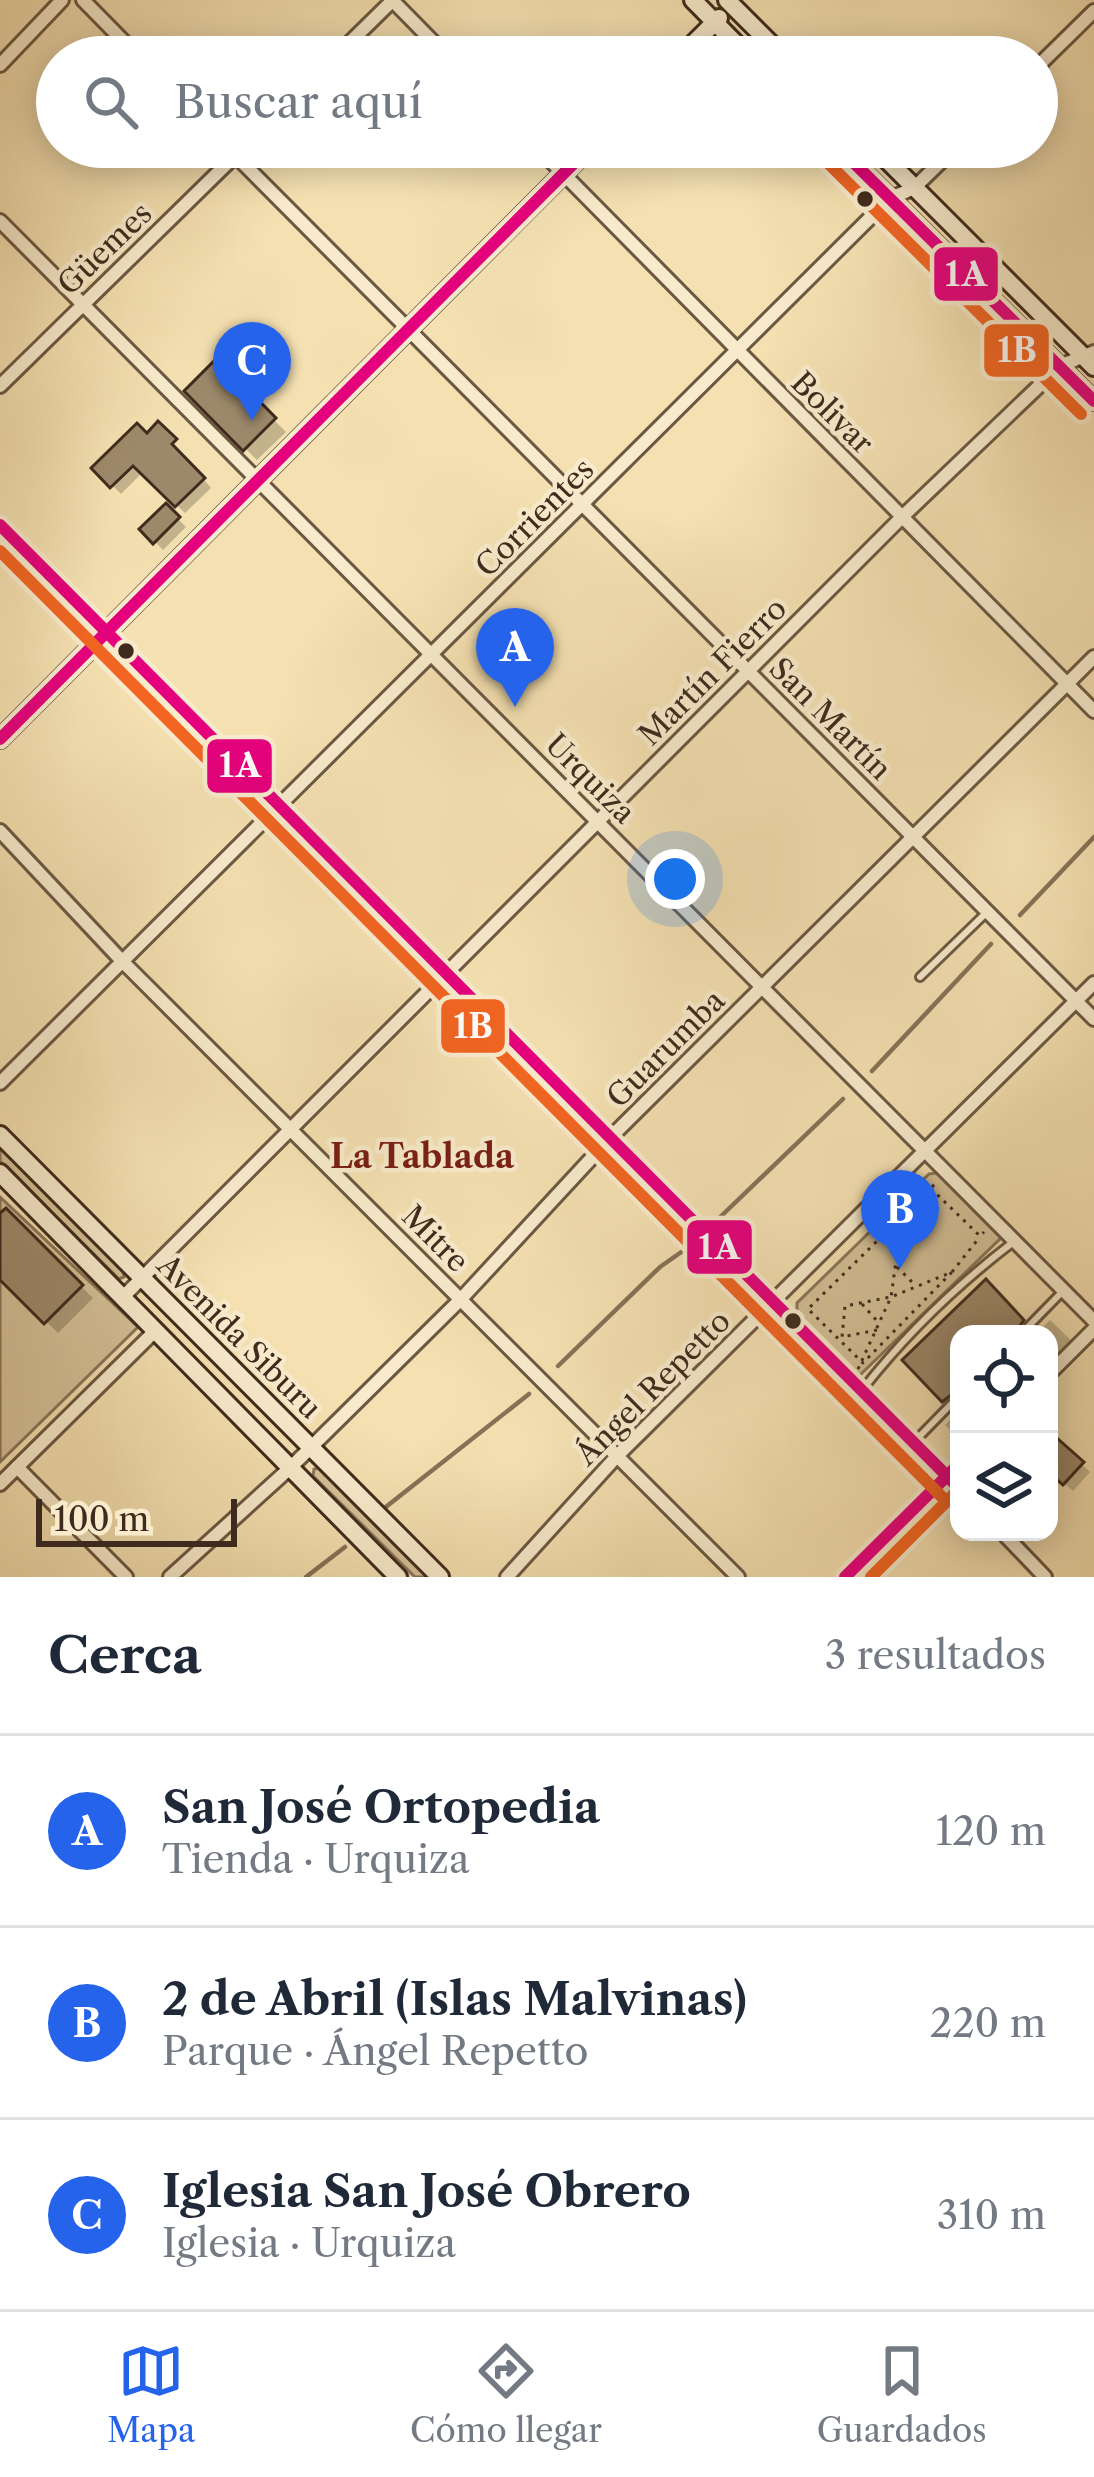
<!DOCTYPE html>
<html lang="es">
<meta charset="utf-8">
<style>
body{margin:0;font-family:"Libre Caslon Text",serif;background:#f2f2f3;color:#1f2937}
.controls{position:absolute;right:36px;bottom:36px;display:grid;overflow:hidden;border-radius:24px;box-shadow:0 6px 30px #0003}
.controls button{width:108px;height:108px;display:grid;place-items:center;padding:0;border:0;border-bottom:3px solid #e0e1e3;background:#fff;color:#1f2937;font:60px sans-serif}
.scale{position:absolute;left:36px;bottom:30px;width:201px;box-sizing:border-box;padding-left:12px;border:6px solid #3f2b1d;border-top:0;font-size:33px;line-height:42px;white-space:nowrap;color:#3f2b1d;-webkit-text-stroke:9px #f8ebcc;paint-order:stroke}
.you{position:absolute;left:675px;top:879px;width:42px;height:42px;margin:-30px;border:9px solid #fff;border-radius:50%;background:#1a73e8;box-shadow:0 0 0 18px #1a73e833}
.badge{display:grid;place-items:center;width:78px;height:78px;border-radius:50%;background:#2563eb;color:#fff;font-size:39px;font-weight:700}
.pin{position:absolute;translate:-50% -99px;filter:drop-shadow(0 3px 6px #0008)}
.pin::after{content:'';position:absolute;top:63px;width:42px;height:36px;background:inherit;clip-path:polygon(0 0,100% 0,50% 100%)}
.list{margin:0;padding:0;list-style:none}
h2{display:flex;justify-content:space-between;align-items:center;height:156px;margin:0;padding:0 48px;font-size:51px}
h2 small{font-size:39px;font-weight:400;color:#747a83}
.list li{display:grid;grid-template-columns:78px 1fr auto;gap:36px;align-items:center;box-sizing:border-box;height:192px;padding:0 48px;border-top:3px solid #e0e1e3}
.list b{display:block;font-size:45px;white-space:nowrap}
.list p{margin:0;font-size:39px;white-space:nowrap;color:#747a83}
.list em{font-size:39px;font-style:normal;color:#747a83}
.icon{flex:none;width:66px;height:66px;fill:none;stroke:currentColor;stroke-width:2;stroke-linecap:round;stroke-linejoin:round}
.map{position:relative;flex:none;width:1094px;height:1577px;overflow:hidden}
.search{position:absolute;background:#fff;box-shadow:0 6px 30px #0003;left:36px;right:36px;top:36px;height:132px;display:flex;align-items:center;gap:30px;box-sizing:border-box;padding:0 42px;border-radius:66px;color:#747a83;font-size:45px}
.sheet{height:732px;background:#fff}
nav{display:flex;justify-content:space-around;align-items:center;box-sizing:border-box;height:168px;border-top:3px solid #e0e1e3;background:#fff;font-size:33px;color:#747a83}
nav a{display:grid;justify-items:center;gap:6px}
nav .on{color:#2563eb}
.map>svg:first-child{display:block}
</style>
<div class="map">
<svg width="1094" height="1577" viewBox="0 0 1094 1577">
<rect width="100%" height="100%" fill="#f4e0b1"/>
<filter id="stains"><feTurbulence type="fractalNoise" baseFrequency=".00167" numOctaves="4"/><feColorMatrix values="0 0 0 0 .2 0 0 0 0 .09 0 0 0 0 .02 0 0 0 .5 -.17"/></filter>
<radialGradient id="worn" r=".72"><stop offset=".6" stop-color="#630" stop-opacity="0"/><stop offset="1" stop-color="#630" stop-opacity=".3"/></radialGradient>
<g fill="#d5c198" stroke="#8a765a" stroke-width="3">
<path d="M 0,1146 L 123,1271 L 124,1277 L 119,1279 L 0,1161 Z"/>
<path d="M 937,1173 L 1004,1235 L 858,1377 L 797,1315 L 797,1303 L 929,1174 Z"/>
<path d="M 0,1197 L 138,1327 L 0,1462 Z"/>
<path d="M 321,1468 L 429,1577 L 415,1577 L 313,1476 L 314,1469 Z"/>
</g>
<g fill="#0003">
<path d="M 217,363 L 286,432 L 257,460 L 188,391 Z"/>
<path d="M 158,425 L 211,488 L 185,513 L 143,472 L 121,494 L 95,468 Z"/>
<path d="M 166,507 L 186,527 L 163,550 L 143,529 Z"/>
<path d="M 6,1212 L 93,1298 L 58,1333 L 0,1276 L 0,1219 Z"/>
<path d="M 986,1284 L 1030,1330 L 959,1334 L 959,1401 L 952,1408 L 906,1360 Z"/>
<path d="M 1050,1320 L 1077,1346 L 1049,1375 L 1049,1334 L 1036,1334 Z"/>
<path d="M 959,1411 L 959,1439 L 945,1425 Z"/>
<path d="M 1049,1435 L 1090,1472 L 1073,1491 L 1049,1470 Z"/>
</g>
<g fill="none" stroke-linecap="round" stroke-linejoin="round">
<g stroke="#867258" stroke-width="4.5">
<path d="M 1020,915 L 1094,837"/>
<path d="M 872,1071 L 991,944"/>
<path d="M 714,1223 L 843,1099"/>
<path d="M 558,1366 L 660,1267 L 687,1248"/>
<path d="M 382,1510 L 529,1394"/>
<path d="M 306,1577 L 345,1547"/>
</g>
</g>
<g fill="#9d896a" stroke="#3f2b1d" stroke-width="3">
<path d="M 217,358 L 276,418 L 243,451 L 184,391 Z"/>
<path d="M 158,421 L 177,439 L 172,444 L 205,478 L 175,507 L 133,466 L 110,488 L 91,468 L 137,423 L 147,433 Z"/>
<path d="M 166,503 L 180,517 L 153,544 L 139,529 Z"/>
<path d="M 6,1208 L 83,1285 L 44,1324 L 0,1280 L 0,1213 Z"/>
<path d="M 986,1279 L 1024,1320 L 1014,1334 L 959,1334 L 959,1389 L 942,1402 L 902,1360 Z"/>
<path d="M 1049,1431 L 1084,1462 L 1063,1485 L 1049,1473 Z"/>
</g>
<g fill="none" stroke-linecap="round" stroke-linejoin="round">
<g stroke="#6c5842" stroke-width="12">
<g id="service">
<path d="M 920,977 L 985,914"/>
<path d="M 1021,1334 L 1064,1290"/>
<path d="M 863,1389 C 907,1333 956,1286 1012,1243"/>
<path d="M 915,1441 L 959,1396"/>
</g>
</g>
<g stroke="#6c5842" stroke-width="18">
<g id="minor">
<path d="M 83,0 L 139,57"/>
<path d="M 392,0 L 448,57"/>
<path d="M 335,57 L 393,0"/>
<path d="M 0,65 L 62,0"/>
<path d="M 1037,67 L 1094,11"/>
<path d="M 227,147 L 1094,1019"/>
<path d="M 537,147 L 1094,711"/>
<path d="M 0,221 L 1094,1321"/>
<path d="M 0,386 L 244,147"/>
<path d="M 0,525 L 959,1488"/>
<path d="M 0,831 L 122,961 L 738,1577"/>
<path d="M 0,1083 L 889,199 L 914,188 L 956,147"/>
<path d="M 123,1297 L 902,517 L 1060,366 L 1094,352"/>
<path d="M 1049,1374 L 1094,1329"/>
<path d="M 17,1467 L 126,1577"/>
<path d="M 0,1484 L 156,1330"/>
<path d="M 1002,1532 L 1045,1577"/>
<path d="M 170,1577 L 290,1468 L 461,1299 L 611,1137 L 1094,657"/>
<path d="M 507,1577 L 617,1456 L 1094,983"/>
<path d="M 845,1577 L 959,1464"/>
</g>
</g>
<g stroke="#3f2b1d" stroke-width="22">
<g id="secondary">
<path d="M 693,0 L 749,57"/>
<path d="M 727,0 L 784,57"/>
<path d="M 680,57 L 719,18"/>
<path d="M 838,147 L 1094,401"/>
<path d="M 874,147 L 1094,367"/>
<path d="M 0,739 L 590,147"/>
<path d="M 0,1135 L 440,1577"/>
<path d="M 0,1173 L 398,1577"/>
</g>
</g>
<g stroke="#3f2b1d" stroke-width="3" stroke-dasharray="3 6" stroke-linecap="butt">
<path d="M 918,1176 L 980,1236 L 984,1232"/>
<path d="M 897,1267 L 915,1285"/>
<path d="M 952,1272 L 979,1238"/>
<path d="M 862,1304 L 878,1322"/>
<path d="M 877,1330 L 842,1337 L 845,1306 L 891,1297 L 952,1272 L 863,1363 L 808,1309 L 936,1183"/>
<path d="M 858,1369 L 891,1297 L 902,1219"/>
</g>
<use href="#service" stroke="#f8ebcc" stroke-width="6"/>
<use href="#minor" stroke="#f8ebcc" stroke-width="12"/>
<use href="#secondary" stroke="#f8ebcc" stroke-width="16"/>
<g stroke="#f8ebcc" stroke-width="21">
<g id="bus-1">
<path d="M 838,147 L 1094,401"/>
<path d="M 0,525 L 959,1488"/>
<path d="M 0,739 L 590,147"/>
<path d="M 845,1577 L 959,1464"/>
</g>
</g>
<g stroke="#f8ebcc" stroke-width="21">
<g id="bus-2">
<path d="M 825,160 L 1081,414"/>
<path d="M 0,551 L 946,1501"/>
<path d="M 871,1577 L 959,1489"/>
</g>
</g>
<use href="#bus-1" stroke="#e5007d" stroke-width="12"/>
<use href="#bus-2" stroke="#f26522" stroke-width="12"/>
</g>
<g fill="#3f2b1d" stroke="#f8ebcc" stroke-width="4.5">
<circle cx="865" cy="199" r="10"/>
<circle cx="126" cy="651" r="10"/>
<circle cx="793" cy="1321" r="10"/>
</g>
<g text-anchor="middle" stroke-width="9" stroke-linejoin="round" paint-order="stroke">
<g font-size="30" fill="#3f2b1d" stroke="#f8ebcc">
<text transform="translate(105 249) rotate(-44)" y="10">Güemes</text>
<text transform="translate(832 413) rotate(45)" y="10">Bolivar</text>
<text transform="translate(535 518) rotate(-45)" y="10">Corrientes</text>
<text transform="translate(713 672) rotate(-45)" y="10">Martín Fierro</text>
<text transform="translate(830 719) rotate(45)" y="10">San Martín</text>
<text transform="translate(590 779) rotate(45)" y="10">Urquiza</text>
<text transform="translate(666 1049) rotate(-45)" y="10">Guarumba</text>
<text transform="translate(435 1239) rotate(45)" y="10">Mitre</text>
<text transform="translate(239 1337) rotate(45)" y="10">Avenida Siburu</text>
<text transform="translate(653 1388) rotate(-45)" y="10">Ángel Repetto</text>
</g>
<g font-size="33" font-weight="bold" fill="#7a1f14" stroke="#f8ebcc">
<text x="422" y="1168">La Tablada</text>
</g>
</g>
<g stroke="#f8ebcc" stroke-width="4.5">
<rect x="932" y="245" width="68" height="58" rx="12" fill="#e5007d"/>
<rect x="982" y="322" width="69" height="57" rx="12" fill="#f26522"/>
<rect x="205" y="737" width="69" height="58" rx="12" fill="#e5007d"/>
<rect x="439" y="997" width="68" height="58" rx="12" fill="#f26522"/>
<rect x="685" y="1218" width="69" height="58" rx="12" fill="#e5007d"/>
</g>
<g font-size="33" text-anchor="middle" font-weight="bold" fill="#fff">
<text x="966" y="286">1A</text>
<text x="1017" y="362">1B</text>
<text x="240" y="777">1A</text>
<text x="473" y="1038">1B</text>
<text x="719" y="1259">1A</text>
</g>
<rect width="100%" height="100%" filter="url(#stains)"/>
<rect width="100%" height="100%" fill="url(#worn)"/>
</svg>
<div class="controls">
<button><svg class="icon" aria-label="locate" viewBox="0 0 24 24"><circle cx="12" cy="12" r="6"/><path d="M12 2v4M12 18v4M2 12h4M18 12h4"/></svg></button>
<button><svg class="icon" aria-label="layers" viewBox="0 0 24 24"><path d="M12 4l9 5-9 5-9-5zM3 14l9 5 9-5"/></svg></button>
</div>
<div class="scale">100 m</div>
<div class="you"></div>
<div class="pin badge" style="left:515px;top:707px">A</div>
<div class="pin badge" style="left:900px;top:1269px">B</div>
<div class="pin badge" style="left:252px;top:421px">C</div>
<div class="search"><svg class="icon" aria-label="search" viewBox="0 0 24 24"><circle cx="10" cy="10" r="6"/><path d="M15 15l6 6"/></svg>Buscar aquí</div>
</div>
<section class="sheet">
<h2>Cerca<small>3 resultados</small></h2>
<ul class="list">
<li><span class="badge">A</span><div><b>San José Ortopedia</b><p>Tienda · Urquiza</p></div><em>120 m</em></li>
<li><span class="badge">B</span><div><b>2 de Abril (Islas Malvinas)</b><p>Parque · Ángel Repetto</p></div><em>220 m</em></li>
<li><span class="badge">C</span><div><b>Iglesia San José Obrero</b><p>Iglesia · Urquiza</p></div><em>310 m</em></li>
</ul>
</section>
<nav>
<a class="on"><svg class="icon" aria-label="map" viewBox="0 0 24 24"><path d="M3 6l6-2 6 2 6-2v14l-6 2-6-2-6 2zM9 4v14M15 6v14"/></svg>Mapa</a>
<a><svg class="icon" aria-label="directions" viewBox="0 0 24 24"><path d="M12 3l9 9-9 9-9-9zM9 14v-3h6M13 9l2 2-2 2"/></svg>Cómo llegar</a>
<a><svg class="icon" aria-label="saved" viewBox="0 0 24 24"><path d="M7 4h10v16l-5-4-5 4z"/></svg>Guardados</a>
</nav>
